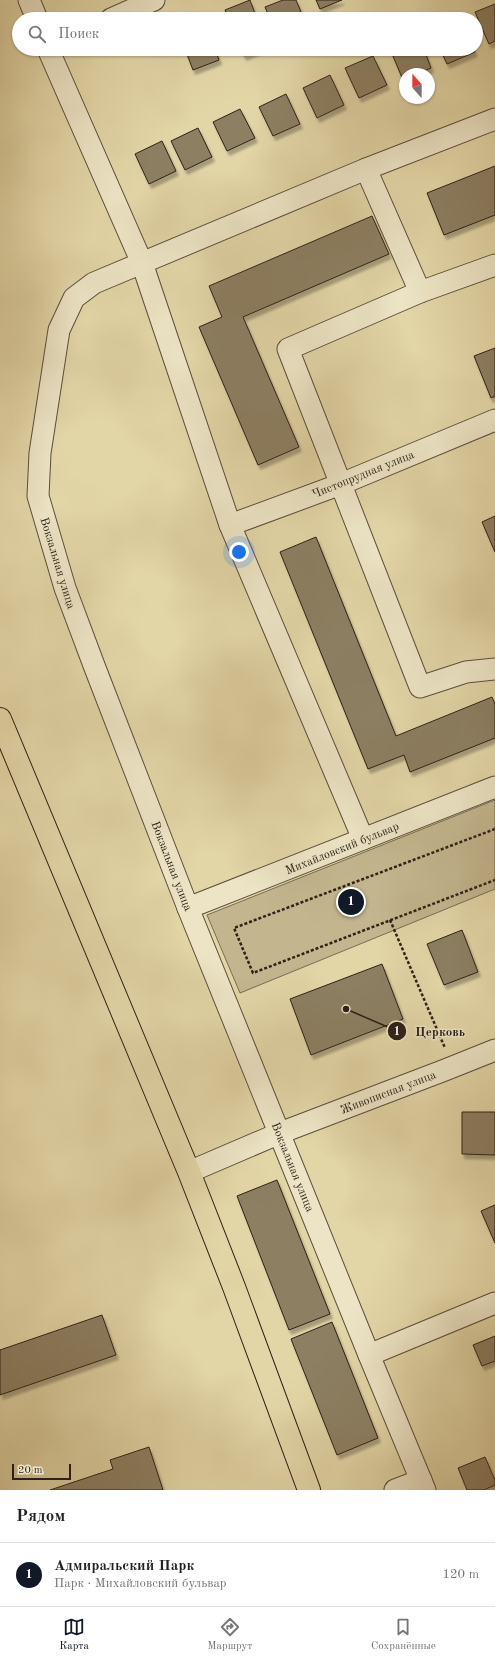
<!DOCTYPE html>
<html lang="ru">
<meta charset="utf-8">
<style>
body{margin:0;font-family:"Old Standard TT",serif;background:#f2f2f2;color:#202124}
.compass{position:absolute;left:399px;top:68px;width:36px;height:36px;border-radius:50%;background:#fff;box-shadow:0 1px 3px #0004;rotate:339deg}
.scale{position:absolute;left:12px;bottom:10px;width:59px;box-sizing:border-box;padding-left:4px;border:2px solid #2e2119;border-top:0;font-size:11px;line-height:14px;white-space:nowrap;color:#2e2119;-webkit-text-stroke:3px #ece4c5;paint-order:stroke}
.you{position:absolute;left:239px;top:552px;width:14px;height:14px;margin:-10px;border:3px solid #fff;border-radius:50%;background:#1a73e8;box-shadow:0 0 0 6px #1a73e833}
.badge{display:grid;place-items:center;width:26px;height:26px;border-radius:50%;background:#111827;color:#fff;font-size:13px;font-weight:700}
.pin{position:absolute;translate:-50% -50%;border:2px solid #fff;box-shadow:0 1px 4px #0006}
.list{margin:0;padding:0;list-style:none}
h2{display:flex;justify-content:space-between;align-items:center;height:52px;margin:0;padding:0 16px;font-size:17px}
h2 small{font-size:13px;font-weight:400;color:#757577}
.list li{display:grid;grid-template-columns:26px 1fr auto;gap:12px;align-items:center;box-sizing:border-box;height:64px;padding:0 16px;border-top:1px solid #e0e0e0}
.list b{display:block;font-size:15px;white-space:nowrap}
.list p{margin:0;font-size:13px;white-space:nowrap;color:#757577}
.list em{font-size:13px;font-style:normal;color:#757577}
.icon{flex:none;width:22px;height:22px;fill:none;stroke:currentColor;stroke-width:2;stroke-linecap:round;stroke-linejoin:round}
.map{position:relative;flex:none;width:495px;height:1490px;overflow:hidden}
.search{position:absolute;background:#fff;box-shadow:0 1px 3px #0004;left:12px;right:12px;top:12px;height:44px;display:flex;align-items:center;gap:10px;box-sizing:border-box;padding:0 14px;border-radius:22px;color:#757577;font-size:15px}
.sheet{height:116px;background:#fff}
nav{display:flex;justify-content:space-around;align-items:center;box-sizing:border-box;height:56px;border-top:1px solid #e0e0e0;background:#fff;font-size:11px;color:#757577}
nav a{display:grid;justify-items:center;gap:2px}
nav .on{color:#111827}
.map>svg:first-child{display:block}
</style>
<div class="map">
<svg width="495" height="1490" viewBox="0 0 495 1490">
<defs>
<filter id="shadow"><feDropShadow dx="2.5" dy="4.5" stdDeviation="1" flood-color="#0004"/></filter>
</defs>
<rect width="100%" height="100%" fill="#e2d5a6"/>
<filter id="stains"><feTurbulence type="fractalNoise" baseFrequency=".005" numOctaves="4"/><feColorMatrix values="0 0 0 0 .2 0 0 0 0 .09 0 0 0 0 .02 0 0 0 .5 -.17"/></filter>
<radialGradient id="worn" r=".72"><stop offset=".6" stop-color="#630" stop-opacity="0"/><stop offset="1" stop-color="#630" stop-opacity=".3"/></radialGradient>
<path fill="#c3b68e" stroke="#786c54" d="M 495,800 L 495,889 L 240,993 L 207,915 Z"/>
<g fill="#8c7f62" stroke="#2e2119" filter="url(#shadow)">
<path d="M 250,0 L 257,19 L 229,19 L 225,10 Z"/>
<path d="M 283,0 L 296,0 L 304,19 L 270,19 L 265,7 Z"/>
<path d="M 316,0 L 342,0 L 320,9 Z"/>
<path d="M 495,4 L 495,41 L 489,44 L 475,12 Z"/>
<path d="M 185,49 L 215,49 L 219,60 L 193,70 Z"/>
<path d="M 241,49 L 261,49 L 244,56 Z"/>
<path d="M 390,49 L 424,49 L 431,68 L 417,74 L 405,74 L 405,79 L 403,80 Z"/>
<path d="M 440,49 L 474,49 L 475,52 L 447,64 Z"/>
<path d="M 373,56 L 387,85 L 359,98 L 345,68 Z"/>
<path d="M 330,75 L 344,105 L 317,118 L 303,88 Z"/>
<path d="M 286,94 L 300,124 L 273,136 L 259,107 Z"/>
<path d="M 240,109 L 255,138 L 227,151 L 213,122 Z"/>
<path d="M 198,128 L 212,157 L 185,170 L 171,141 Z"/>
<path d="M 162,141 L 176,171 L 149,184 L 135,154 Z"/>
<path d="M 495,166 L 495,215 L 444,235 L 427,193 Z"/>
<path d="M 372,216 L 389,254 L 243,317 L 299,447 L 258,465 L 199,327 L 222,317 L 209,286 Z"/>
<path d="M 495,348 L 495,396 L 491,398 L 474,356 Z"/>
<path d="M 495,516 L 495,552 L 482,522 Z"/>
<path d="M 316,537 L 396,736 L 492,697 L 495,704 L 495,738 L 410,772 L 404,755 L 368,769 L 280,552 Z"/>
<path d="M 462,930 L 478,972 L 444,985 L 427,944 Z"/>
<path d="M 382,964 L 403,1019 L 311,1055 L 290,999 Z"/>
<path d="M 462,1112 L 495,1112 L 495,1155 L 462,1154 Z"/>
<path d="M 277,1180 L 330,1314 L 289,1330 L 237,1196 Z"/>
<path d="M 495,1205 L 495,1243 L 481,1211 Z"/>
<path d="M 102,1315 L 116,1355 L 0,1395 L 0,1350 Z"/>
<path d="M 332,1322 L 378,1438 L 337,1455 L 291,1339 Z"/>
<path d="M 495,1336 L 495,1361 L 482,1366 L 473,1345 Z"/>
<path d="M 149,1447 L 163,1490 L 50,1490 L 113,1469 L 110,1460 Z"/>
<path d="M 485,1457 L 495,1480 L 495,1485 L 484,1490 L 467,1490 L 458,1468 Z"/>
</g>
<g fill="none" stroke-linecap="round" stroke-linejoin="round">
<g stroke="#5b4e3c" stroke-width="23">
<g id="minor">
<path d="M 29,0 L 37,19"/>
<path d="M 111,19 L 154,0"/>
<path d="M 48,49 L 142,263 L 230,525 L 363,839"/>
<path d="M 366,169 L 420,292 L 288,349 L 420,687 L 466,672 L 495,669"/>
<path d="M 420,292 L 495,265"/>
<path d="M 230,525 L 341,484 L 495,420"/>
<path d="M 188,908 L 495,787"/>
<path d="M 189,1172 L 280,1133 L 445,1070 L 495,1050"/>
<path d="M 369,1355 L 495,1303"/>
<path d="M 395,1490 L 421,1480"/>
<path d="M 425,1490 L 369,1355 L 188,908 L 95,668 L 65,588 L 38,496 L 40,453 L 59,330 L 74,298 L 94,283 L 366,169 L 495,119"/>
</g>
</g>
<g stroke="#2e2119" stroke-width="24">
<path id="major" d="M 0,719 L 189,1172 L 234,1287 L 309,1490"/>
</g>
<g stroke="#2e2119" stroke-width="2.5" stroke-dasharray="3 2" stroke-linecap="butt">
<path d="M 495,829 L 234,928 L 253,973 L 495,880"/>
<path d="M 390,920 L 445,1048"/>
</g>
<use href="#minor" stroke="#ece4c5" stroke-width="21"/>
<use href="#major" stroke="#e2d5a6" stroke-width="22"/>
</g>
<g text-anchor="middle" stroke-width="3" stroke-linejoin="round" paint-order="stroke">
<g font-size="12" fill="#2e2119" stroke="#ece4c5">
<text transform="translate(363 474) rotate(-22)" y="4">Чистопрудная улица</text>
<text transform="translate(58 563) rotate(73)" y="4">Вокзальная улица</text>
<text transform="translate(342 848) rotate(-22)" y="4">Михайловский бульвар</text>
<text transform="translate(172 866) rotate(69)" y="4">Вокзальная улица</text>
<text transform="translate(388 1092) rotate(-21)" y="4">Живописная улица</text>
<text transform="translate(293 1167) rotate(68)" y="4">Вокзальная улица</text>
</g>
</g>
<path fill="none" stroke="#2e2119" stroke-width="1.5" d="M346 1009L397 1031"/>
<g fill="#2e2119" stroke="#ece4c5" stroke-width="1.5">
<circle cx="346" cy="1009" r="4"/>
<circle cx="397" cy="1031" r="10"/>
</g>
<g font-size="12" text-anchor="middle" font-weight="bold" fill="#fff">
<text x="397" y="1035">1</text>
</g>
<g font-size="13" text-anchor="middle" font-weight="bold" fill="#2e2119" stroke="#ece4c5" stroke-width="3" stroke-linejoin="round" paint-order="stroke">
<text x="440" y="1036">Церковь</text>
</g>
<rect width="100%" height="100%" filter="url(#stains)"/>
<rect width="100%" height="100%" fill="url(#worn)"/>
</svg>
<svg class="compass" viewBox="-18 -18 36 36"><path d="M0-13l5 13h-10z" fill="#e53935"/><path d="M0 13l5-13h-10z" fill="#757577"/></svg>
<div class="scale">20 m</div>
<div class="you"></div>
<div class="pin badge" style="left:351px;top:902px">1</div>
<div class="search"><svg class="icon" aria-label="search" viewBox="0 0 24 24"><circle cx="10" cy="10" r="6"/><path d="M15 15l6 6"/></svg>Поиск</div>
</div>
<section class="sheet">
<h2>Рядом<small></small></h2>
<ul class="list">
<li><span class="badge">1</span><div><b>Адмиральский Парк</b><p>Парк · Михайловский бульвар</p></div><em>120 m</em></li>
</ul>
</section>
<nav>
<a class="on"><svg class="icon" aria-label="map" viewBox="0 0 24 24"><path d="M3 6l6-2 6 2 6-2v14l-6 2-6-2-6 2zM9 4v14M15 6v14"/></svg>Карта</a>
<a><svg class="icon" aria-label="directions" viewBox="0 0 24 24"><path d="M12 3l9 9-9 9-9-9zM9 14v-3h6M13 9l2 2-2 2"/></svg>Маршрут</a>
<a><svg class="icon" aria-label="saved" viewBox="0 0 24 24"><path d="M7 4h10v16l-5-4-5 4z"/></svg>Сохранённые</a>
</nav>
